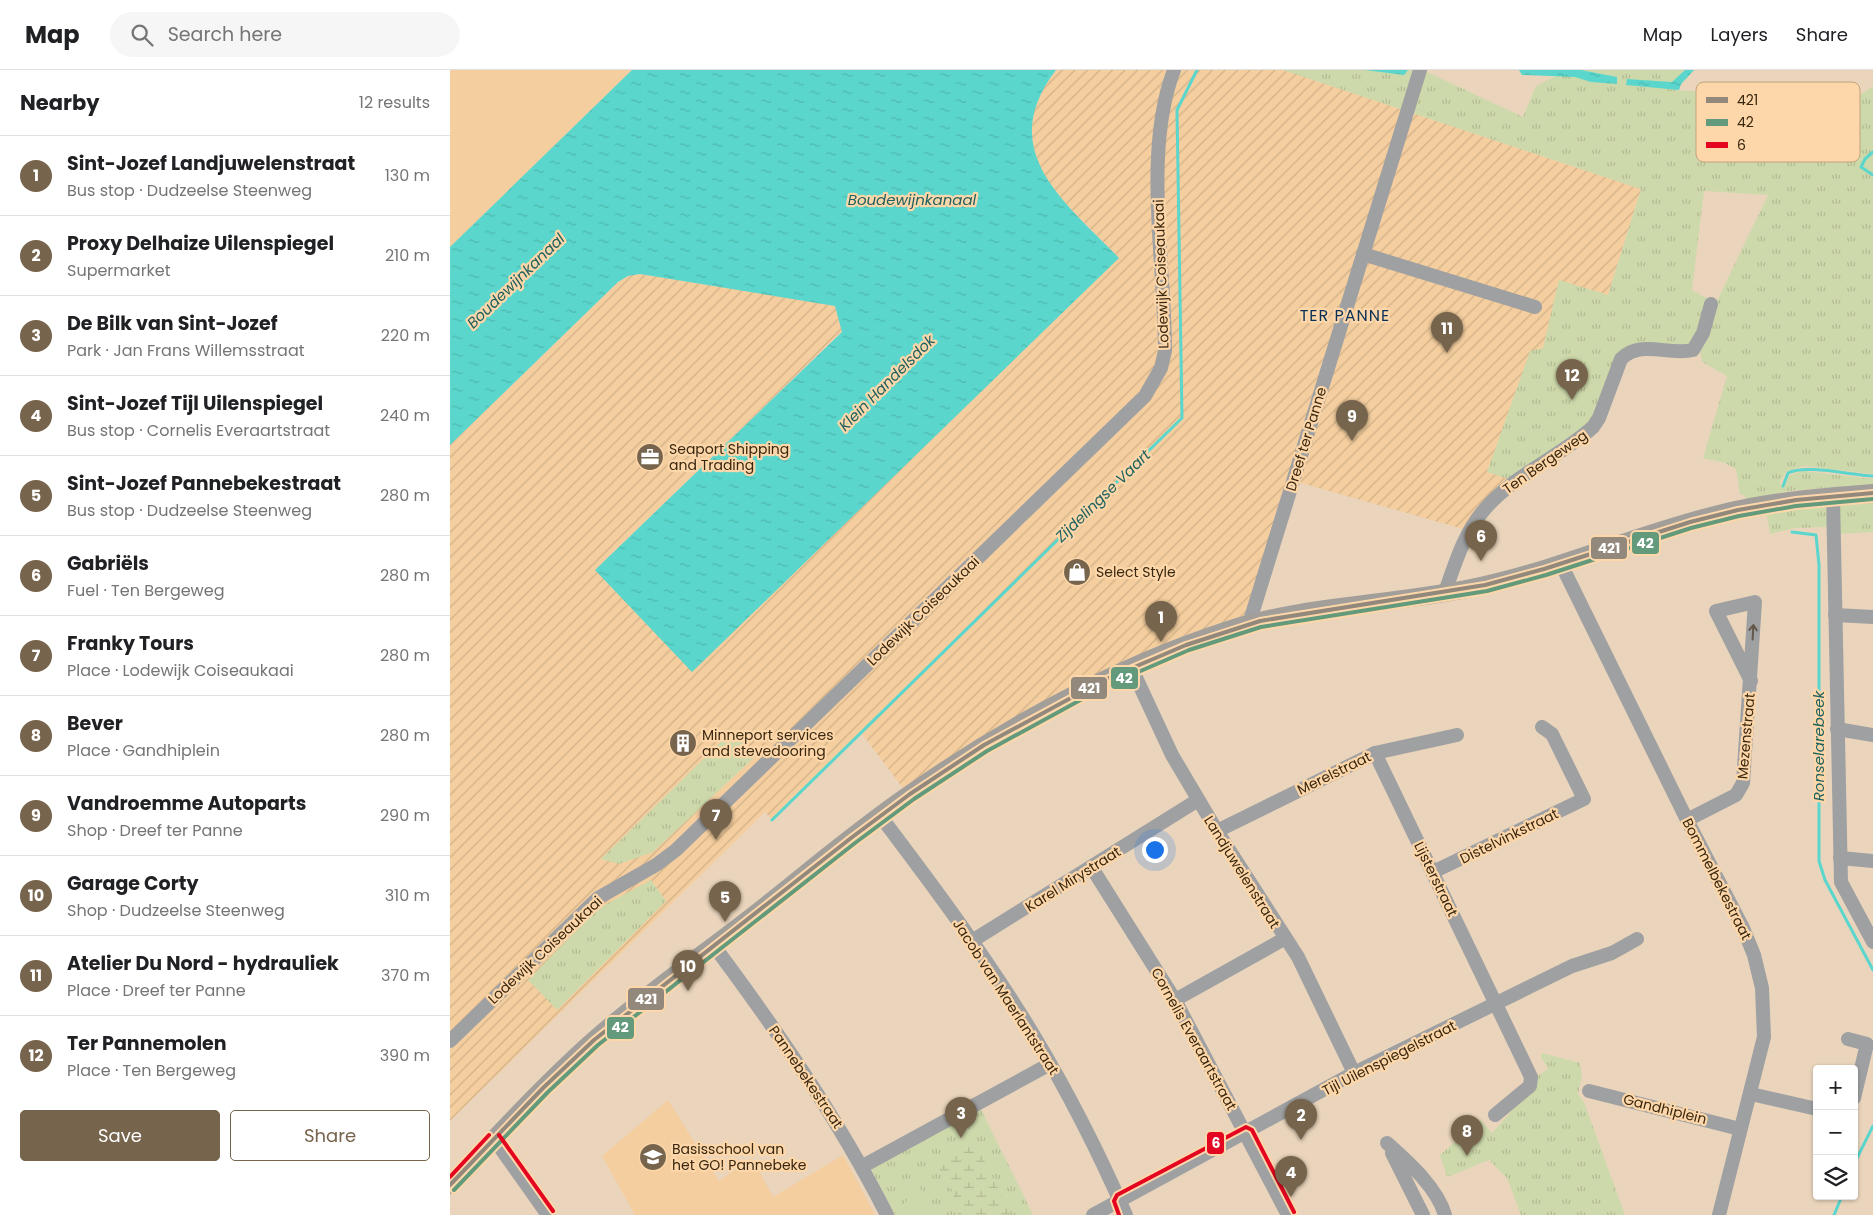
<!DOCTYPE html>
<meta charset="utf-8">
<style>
body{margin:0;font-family:Poppins,sans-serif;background:#f6f6f6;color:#202124}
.controls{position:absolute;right:15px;bottom:15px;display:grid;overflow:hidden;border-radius:5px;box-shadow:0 1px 4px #0004}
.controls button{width:45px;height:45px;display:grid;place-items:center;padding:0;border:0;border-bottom:1px solid #e0e0e0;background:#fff;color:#202124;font:25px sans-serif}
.you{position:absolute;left:704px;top:779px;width:18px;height:18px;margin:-12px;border:4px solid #fff;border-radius:50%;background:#1a73e8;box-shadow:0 0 0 8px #1a73e833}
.badge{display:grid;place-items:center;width:32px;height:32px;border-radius:50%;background:#77644c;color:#fff;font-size:16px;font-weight:700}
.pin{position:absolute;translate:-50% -41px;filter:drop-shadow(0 1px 2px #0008)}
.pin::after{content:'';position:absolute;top:26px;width:18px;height:15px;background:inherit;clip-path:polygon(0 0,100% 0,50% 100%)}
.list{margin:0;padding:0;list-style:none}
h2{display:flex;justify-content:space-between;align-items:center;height:65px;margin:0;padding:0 20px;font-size:21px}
h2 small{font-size:16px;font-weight:400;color:#757577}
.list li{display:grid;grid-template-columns:32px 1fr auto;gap:15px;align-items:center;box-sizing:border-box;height:80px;padding:0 20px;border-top:1px solid #e0e0e0}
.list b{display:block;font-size:19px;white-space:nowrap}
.list p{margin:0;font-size:16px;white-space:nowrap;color:#757577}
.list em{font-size:16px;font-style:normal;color:#757577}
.actions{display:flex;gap:10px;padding:15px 20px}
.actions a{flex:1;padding:11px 0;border:1px solid #77644c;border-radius:5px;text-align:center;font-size:18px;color:#77644c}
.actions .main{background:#77644c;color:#fff}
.icon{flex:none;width:28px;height:28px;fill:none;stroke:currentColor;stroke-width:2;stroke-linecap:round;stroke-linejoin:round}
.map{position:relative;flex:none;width:1423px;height:1145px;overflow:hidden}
header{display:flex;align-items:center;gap:30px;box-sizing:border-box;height:70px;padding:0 25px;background:#fff;border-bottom:1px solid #e0e0e0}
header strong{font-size:24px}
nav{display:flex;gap:28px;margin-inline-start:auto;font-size:18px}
.search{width:350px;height:45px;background:#f6f6f6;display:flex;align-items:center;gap:12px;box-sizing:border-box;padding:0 18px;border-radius:28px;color:#757577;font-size:19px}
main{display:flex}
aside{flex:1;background:#fff}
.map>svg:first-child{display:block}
</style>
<header>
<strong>Map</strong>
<div class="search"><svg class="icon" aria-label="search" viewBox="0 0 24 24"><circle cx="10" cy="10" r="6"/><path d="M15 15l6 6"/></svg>Search here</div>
<nav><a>Map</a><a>Layers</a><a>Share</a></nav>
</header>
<main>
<aside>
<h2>Nearby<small>12 results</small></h2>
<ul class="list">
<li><span class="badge">1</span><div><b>Sint-Jozef Landjuwelenstraat</b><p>Bus stop · Dudzeelse Steenweg</p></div><em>130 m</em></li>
<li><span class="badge">2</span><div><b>Proxy Delhaize Uilenspiegel</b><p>Supermarket</p></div><em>210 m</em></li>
<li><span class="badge">3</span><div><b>De Bilk van Sint-Jozef</b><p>Park · Jan Frans Willemsstraat</p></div><em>220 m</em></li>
<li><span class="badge">4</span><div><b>Sint-Jozef Tijl Uilenspiegel</b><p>Bus stop · Cornelis Everaartstraat</p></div><em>240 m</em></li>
<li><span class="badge">5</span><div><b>Sint-Jozef Pannebekestraat</b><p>Bus stop · Dudzeelse Steenweg</p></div><em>280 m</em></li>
<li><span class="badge">6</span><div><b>Gabriëls</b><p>Fuel · Ten Bergeweg</p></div><em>280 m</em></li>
<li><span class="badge">7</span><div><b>Franky Tours</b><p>Place · Lodewijk Coiseaukaai</p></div><em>280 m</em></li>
<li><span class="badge">8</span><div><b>Bever</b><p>Place · Gandhiplein</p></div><em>280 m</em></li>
<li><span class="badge">9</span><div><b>Vandroemme Autoparts</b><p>Shop · Dreef ter Panne</p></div><em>290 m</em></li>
<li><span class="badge">10</span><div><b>Garage Corty</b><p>Shop · Dudzeelse Steenweg</p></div><em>310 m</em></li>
<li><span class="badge">11</span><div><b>Atelier Du Nord - hydrauliek</b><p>Place · Dreef ter Panne</p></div><em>370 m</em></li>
<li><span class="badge">12</span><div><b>Ter Pannemolen</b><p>Place · Ten Bergeweg</p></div><em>390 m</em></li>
</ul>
<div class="actions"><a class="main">Save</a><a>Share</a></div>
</aside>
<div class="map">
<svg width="1423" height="1145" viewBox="0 0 1423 1145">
<defs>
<pattern id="industrial-furrows" width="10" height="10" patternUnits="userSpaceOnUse" patternTransform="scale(1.25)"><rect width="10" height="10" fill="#f4ce9f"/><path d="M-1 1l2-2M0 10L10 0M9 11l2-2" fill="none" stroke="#d2b188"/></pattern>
<pattern id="grass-tufts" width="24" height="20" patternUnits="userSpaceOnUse" patternTransform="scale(1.25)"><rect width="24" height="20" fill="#ced9ab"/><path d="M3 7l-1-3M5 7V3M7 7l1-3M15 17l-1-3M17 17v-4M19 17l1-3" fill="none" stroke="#b2ba92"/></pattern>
<pattern id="wetland-marsh" width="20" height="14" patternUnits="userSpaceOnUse" patternTransform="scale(1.25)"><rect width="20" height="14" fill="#ced9ab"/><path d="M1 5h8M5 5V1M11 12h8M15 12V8" fill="none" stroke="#b2ba92"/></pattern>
<pattern id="water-ripples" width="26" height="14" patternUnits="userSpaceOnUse" patternTransform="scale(1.25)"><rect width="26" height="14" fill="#5ad6cc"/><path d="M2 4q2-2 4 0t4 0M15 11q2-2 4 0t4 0" fill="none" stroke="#4fb8ae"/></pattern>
</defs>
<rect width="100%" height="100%" fill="#ead5bc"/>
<g fill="#f4ce9f">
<path d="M 0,0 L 182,0 L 0,177 Z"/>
<path d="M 218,1030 L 269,1111 L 302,1088 L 323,1127 L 393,1085 L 425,1145 L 185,1145 L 152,1086 Z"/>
</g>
<path fill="url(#industrial-furrows)" d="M 606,0 L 833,0 L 1191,119 L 1158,225 L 1109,211 L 1093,278 L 1037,401 L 1067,412 L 1020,461 L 844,411 L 801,547 L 749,565 L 730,568 L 696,582 L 458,725 L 412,664 L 456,619 L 322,750 L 315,742 L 0,1051 L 0,375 L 168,212 L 178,206 L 190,204 L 385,235 L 392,261 L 145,500 L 669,188 L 614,132 L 596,109 L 584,85 L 581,62 L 584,40 L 593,17 Z"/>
<g fill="url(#grass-tufts)" fill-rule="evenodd">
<path d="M 833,0 L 973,0 L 1073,47 L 1086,16 L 1118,0 L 1244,0 L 1226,20 L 1286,24 L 1320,48 L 1342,72 L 1423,16 L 1423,404 L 1353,396 L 1336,402 L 1330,412 L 1331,417 L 1335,416 L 1339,405 L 1354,401 L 1423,409 L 1423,415 L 1347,420 L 1296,429 L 1294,425 L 1290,425 L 1286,399 L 1275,393 L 1253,388 L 1277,306 L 1252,292 L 1249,273 L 1177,283 L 1149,348 L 1067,412 L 1037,402 L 1080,281 L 1093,278 L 1109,210 L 1158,225 L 1191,119 ZM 1254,121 L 1318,125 L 1266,233 L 1242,220 Z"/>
<path d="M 1423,429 L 1423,462 L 1387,464 L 1387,437 L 1396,431 Z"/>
<path d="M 1369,433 L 1376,438 L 1378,457 L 1345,458 L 1320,464 L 1316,441 Z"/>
<path d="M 282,661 L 307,685 L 203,782 L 169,794 L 151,789 Z"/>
<path d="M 201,810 L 216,831 L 107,940 L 78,910 L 147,839 Z"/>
<path d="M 1092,983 L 1130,993 L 1132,1005 L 1128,1024 L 1134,1032 L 1175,1145 L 1071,1145 L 1057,1108 L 1039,1090 L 997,1107 L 990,1085 L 1031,1050 L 1042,1063 L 1081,1019 L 1088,1005 L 1098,999 L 1091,987 Z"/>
<path d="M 531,1039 L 583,1145 L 445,1145 L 420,1097 Z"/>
</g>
<path fill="url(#wetland-marsh)" d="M 524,1069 L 561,1145 L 508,1145 L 502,1120 L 485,1092 Z"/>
<g fill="#ced9ab">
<path d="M 1159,1110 L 1164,1113 L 1154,1145 L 1147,1144 Z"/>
<path d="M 467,1117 L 476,1123 L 486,1142 L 479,1145 L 461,1145 L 455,1133 Z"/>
</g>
<g fill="url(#water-ripples)">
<path d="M 182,0 L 606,0 C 544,81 615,132 669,188 L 242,602 L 145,500 L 392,262 L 385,236 L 190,204 L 178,206 L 168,212 L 0,375 L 0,177 Z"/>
<path d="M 915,0 L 958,0 L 954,5 Z"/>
<path d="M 1069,0 L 1131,0 L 1167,7 L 1167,14 L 1141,12 L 1125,7 L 1072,5 Z"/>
<path d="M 1235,0 L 1244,0 L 1231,14 L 1229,20 L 1176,15 L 1177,9 L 1222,12 Z"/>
</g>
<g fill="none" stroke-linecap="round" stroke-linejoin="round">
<g stroke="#5ad6cc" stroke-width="3">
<path d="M 1423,82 L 1415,89 L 1411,97 L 1423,105"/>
<path d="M 1333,416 L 1338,403 C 1356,394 1400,405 1423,406"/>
<path d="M 1342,462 L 1366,465 L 1369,495 L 1369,791 L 1375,810 L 1423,900"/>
<path d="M 322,750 L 732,348 L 727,40 L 747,0"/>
<path d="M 1404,1094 L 1423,1056"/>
<path d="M 1384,1145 L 1392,1126"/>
</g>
<g stroke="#9fa0a2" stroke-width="14">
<path d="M 913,184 L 1085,237"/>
<path d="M 1383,426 L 1391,812 L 1423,872"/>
<path d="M 1111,494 L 1237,750 L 1293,858 L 1304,885 L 1312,918 L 1314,967 L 1269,1145"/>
<path d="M 995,522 C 1005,494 1014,463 1034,440 C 1063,405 1110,387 1143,357 L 1149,348 L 1171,289 C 1191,269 1218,286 1243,280 L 1253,263 L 1261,234"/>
<path d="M 1385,545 L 1423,547"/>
<path d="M 799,554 L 970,0"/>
<path d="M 682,599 L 722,685 L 767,761 L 848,887 L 904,1003"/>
<path d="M 1387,659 L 1423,665"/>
<path d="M 925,683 L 1081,1007 L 1080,1016 L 1045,1045"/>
<path d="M 431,747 C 484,817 537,888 583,964 C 618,1022 649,1083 676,1145"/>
<path d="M 1237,750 L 1286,725 L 1293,713 L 1305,532 L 1266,541 L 1301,611"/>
<path d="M 767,761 L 925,683 L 1007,665"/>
<path d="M 1390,788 L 1423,791"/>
<path d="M 642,798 L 725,930 L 838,1145"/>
<path d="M 983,802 L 1134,729 L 1102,664 L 1092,657"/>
<path d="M 522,871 L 748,730"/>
<path d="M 264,876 C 328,962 389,1050 437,1145"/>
<path d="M 725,930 L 834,869"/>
<path d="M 1398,969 L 1417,974 L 1404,1028"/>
<path d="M 0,971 L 148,828 L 206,795 L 226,780 L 695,326 L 711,298 L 715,281 C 715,194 693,81 724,0"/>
<path d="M 1139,1021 L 1290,1059"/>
<path d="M 1301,1024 L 1367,1039"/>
<path d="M 44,1069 L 98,1145"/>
<path d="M 937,1073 C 958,1092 987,1117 995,1145"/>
<path d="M 942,1083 L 973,1145"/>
<path d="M 413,1096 L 600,994"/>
<path d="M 643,1145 L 904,1003 L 1122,896 L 1162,883 L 1187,869"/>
</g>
<path stroke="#a29f9b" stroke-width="18" d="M 0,1115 C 17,1101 30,1084 45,1068 C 77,1034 109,1001 144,970 C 195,925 251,886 305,844 C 356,804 406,761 460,724 C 555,657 667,596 778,560 C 862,533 950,535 1035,515 C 1115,497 1190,463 1269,444 C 1320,431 1371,427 1423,423"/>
<g stroke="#fdd7a9" stroke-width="8">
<path id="bus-1" d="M 0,1115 L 93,1018 L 144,970 L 401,768 L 460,724 L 534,675 L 654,610 L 736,575 L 810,551 L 1035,515 L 1094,499 L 1240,452 L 1288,440 L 1346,430 L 1423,423"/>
</g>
<g stroke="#fdd7a9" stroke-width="8">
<path id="bus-2" d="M 4,1120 L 98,1022 L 148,975 L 405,773 L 464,729 L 537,681 L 656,616 L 739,580 L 811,557 L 1037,521 L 1096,505 L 1241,458 L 1289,446 L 1346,436 L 1423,429"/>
</g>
<g stroke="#fdd7a9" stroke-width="8">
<g id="bus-3">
<path d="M 49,1065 L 103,1141"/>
<path d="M 0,1107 L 39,1065"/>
<path d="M 669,1145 L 664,1131 L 667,1125 L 796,1057 L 802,1060 L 844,1142"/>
</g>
</g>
<use href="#bus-1" stroke="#92887b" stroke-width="4"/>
<use href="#bus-2" stroke="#649a7c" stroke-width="4"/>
<use href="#bus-3" stroke="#e40521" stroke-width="4"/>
</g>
<defs><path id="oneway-shaft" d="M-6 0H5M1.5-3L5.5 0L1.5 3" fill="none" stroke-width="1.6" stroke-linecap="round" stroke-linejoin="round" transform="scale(1.25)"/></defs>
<use stroke="#62574a" href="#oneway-shaft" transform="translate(1303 562) rotate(-87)"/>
<defs>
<g id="office-disc" transform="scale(1.4375)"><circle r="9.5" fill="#77644c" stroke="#fdd7a9"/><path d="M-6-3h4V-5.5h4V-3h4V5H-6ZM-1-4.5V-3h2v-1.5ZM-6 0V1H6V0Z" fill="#fff"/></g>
<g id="shop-disc" transform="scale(1.4375)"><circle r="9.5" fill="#77644c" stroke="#fdd7a9"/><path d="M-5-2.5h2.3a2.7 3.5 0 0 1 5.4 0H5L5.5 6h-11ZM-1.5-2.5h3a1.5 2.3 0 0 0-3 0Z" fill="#fff"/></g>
<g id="building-disc" transform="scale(1.4375)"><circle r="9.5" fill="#77644c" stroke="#fdd7a9"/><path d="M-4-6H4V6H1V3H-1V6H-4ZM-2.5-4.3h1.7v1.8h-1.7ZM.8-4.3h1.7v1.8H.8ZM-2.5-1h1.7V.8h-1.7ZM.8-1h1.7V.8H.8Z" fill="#fff"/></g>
<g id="school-disc" transform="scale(1.4375)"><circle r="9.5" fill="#77644c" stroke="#fdd7a9"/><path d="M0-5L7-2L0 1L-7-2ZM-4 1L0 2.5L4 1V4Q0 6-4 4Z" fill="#fff"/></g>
</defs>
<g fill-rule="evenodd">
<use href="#office-disc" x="200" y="387"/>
<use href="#shop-disc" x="627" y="502"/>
<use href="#building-disc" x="233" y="673"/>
<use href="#school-disc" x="203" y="1087"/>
</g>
<g text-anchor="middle" stroke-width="4.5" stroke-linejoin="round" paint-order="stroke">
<g font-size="14" fill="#39270f" stroke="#fdd7a9">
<text transform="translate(711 204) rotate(-92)" y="5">Lodewijk Coiseaukaai</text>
<text transform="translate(856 369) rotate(-73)" y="5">Dreef ter Panne</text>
<text transform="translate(1095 392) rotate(-35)" y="5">Ten Bergeweg</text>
<text transform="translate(473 541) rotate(-44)" y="5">Lodewijk Coiseaukaai</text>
<text transform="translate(1296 666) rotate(-85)" y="5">Mezenstraat</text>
<text transform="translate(884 703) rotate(-26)" y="5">Merelstraat</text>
<text transform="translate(1059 766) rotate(-26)" y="5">Distelvinkstraat</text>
<text transform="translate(792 802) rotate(58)" y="5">Landjuwelenstraat</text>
<text transform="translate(623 809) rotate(-32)" y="5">Karel Mirystraat</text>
<text transform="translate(986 809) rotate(64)" y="5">Lijsterstraat</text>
<text transform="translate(1267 809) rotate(63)" y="5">Bommelbekestraat</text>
<text transform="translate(95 880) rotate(-43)" y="5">Lodewijk Coiseaukaai</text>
<text transform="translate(556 927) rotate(57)" y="5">Jacob van Maerlantstraat</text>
<text transform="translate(744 969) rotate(61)" y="5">Cornelis Everaartstraat</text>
<text transform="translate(939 988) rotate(-27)" y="5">Tijl Uilenspiegelstraat</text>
<text transform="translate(356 1007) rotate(56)" y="5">Pannebekestraat</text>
<text transform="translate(1215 1039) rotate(14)" y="5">Gandhiplein</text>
</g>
<g font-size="14" fill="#39270f" stroke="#fdd7a9" text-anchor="start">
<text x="219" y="384">Seaport Shipping<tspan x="219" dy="16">and Trading</tspan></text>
<text x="646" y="507">Select Style</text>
<text x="252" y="670">Minneport services<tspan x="252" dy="16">and stevedooring</tspan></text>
<text x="222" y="1084">Basisschool van<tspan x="222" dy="16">het GO! Pannebeke</tspan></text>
</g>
<g font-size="15" font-style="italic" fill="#1f615f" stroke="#fdd7a9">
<text x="462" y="135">Boudewijnkanaal</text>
<text transform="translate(66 211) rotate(-44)" y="5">Boudewijnkanaal</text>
<text transform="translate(437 313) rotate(-45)" y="5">Klein Handelsdok</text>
<text transform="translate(653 426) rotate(-44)" y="5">Zijdelingse Vaart</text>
<text transform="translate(1369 676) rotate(-90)" y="5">Ronselarebeek</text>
</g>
<g font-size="16" letter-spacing="1" fill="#0a3056" stroke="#fdd7a9">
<text x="895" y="251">TER PANNE</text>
</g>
</g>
<rect x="1246" y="12" width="164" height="80" rx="8" fill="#fdd7a9" stroke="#c2a27b" stroke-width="1"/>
<rect x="1256" y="27" width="22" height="6" fill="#92887b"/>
<rect x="1256" y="49" width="22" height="7" fill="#649a7c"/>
<rect x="1256" y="72" width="22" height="6" fill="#e40521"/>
<g font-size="14" fill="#39270f">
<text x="1287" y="35">421</text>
<text x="1287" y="57">42</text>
<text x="1287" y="80">6</text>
</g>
<g stroke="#fdd7a9" stroke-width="2">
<rect x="1181" y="461" width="29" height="24" rx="5" fill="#649a7c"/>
<rect x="1140" y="466" width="38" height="24" rx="5" fill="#92887b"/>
<rect x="660" y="596" width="29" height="24" rx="5" fill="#649a7c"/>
<rect x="620" y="606" width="38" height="24" rx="5" fill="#92887b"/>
<rect x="177" y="917" width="38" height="24" rx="5" fill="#92887b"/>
<rect x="156" y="946" width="29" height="24" rx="5" fill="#649a7c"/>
<rect x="756" y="1061" width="19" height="24" rx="5" fill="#e40521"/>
</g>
<g font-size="14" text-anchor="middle" font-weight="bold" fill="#fff">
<text x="1195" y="478">42</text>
<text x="1159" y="483">421</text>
<text x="674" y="613">42</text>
<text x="639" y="623">421</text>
<text x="196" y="934">421</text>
<text x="170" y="962">42</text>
<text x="766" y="1078">6</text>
</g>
</svg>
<div class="controls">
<button>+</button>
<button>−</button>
<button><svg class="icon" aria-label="layers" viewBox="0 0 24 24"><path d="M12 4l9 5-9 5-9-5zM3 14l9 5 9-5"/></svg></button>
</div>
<div class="you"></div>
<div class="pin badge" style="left:711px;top:572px">1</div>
<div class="pin badge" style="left:851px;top:1070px">2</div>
<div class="pin badge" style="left:511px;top:1068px">3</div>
<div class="pin badge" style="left:841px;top:1127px">4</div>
<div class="pin badge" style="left:275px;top:852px">5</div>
<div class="pin badge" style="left:1031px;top:491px">6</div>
<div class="pin badge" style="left:266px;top:770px">7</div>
<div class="pin badge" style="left:1017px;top:1086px">8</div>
<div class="pin badge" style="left:902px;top:371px">9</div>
<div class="pin badge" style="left:238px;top:921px">10</div>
<div class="pin badge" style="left:997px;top:283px">11</div>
<div class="pin badge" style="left:1122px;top:330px">12</div>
</div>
</main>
